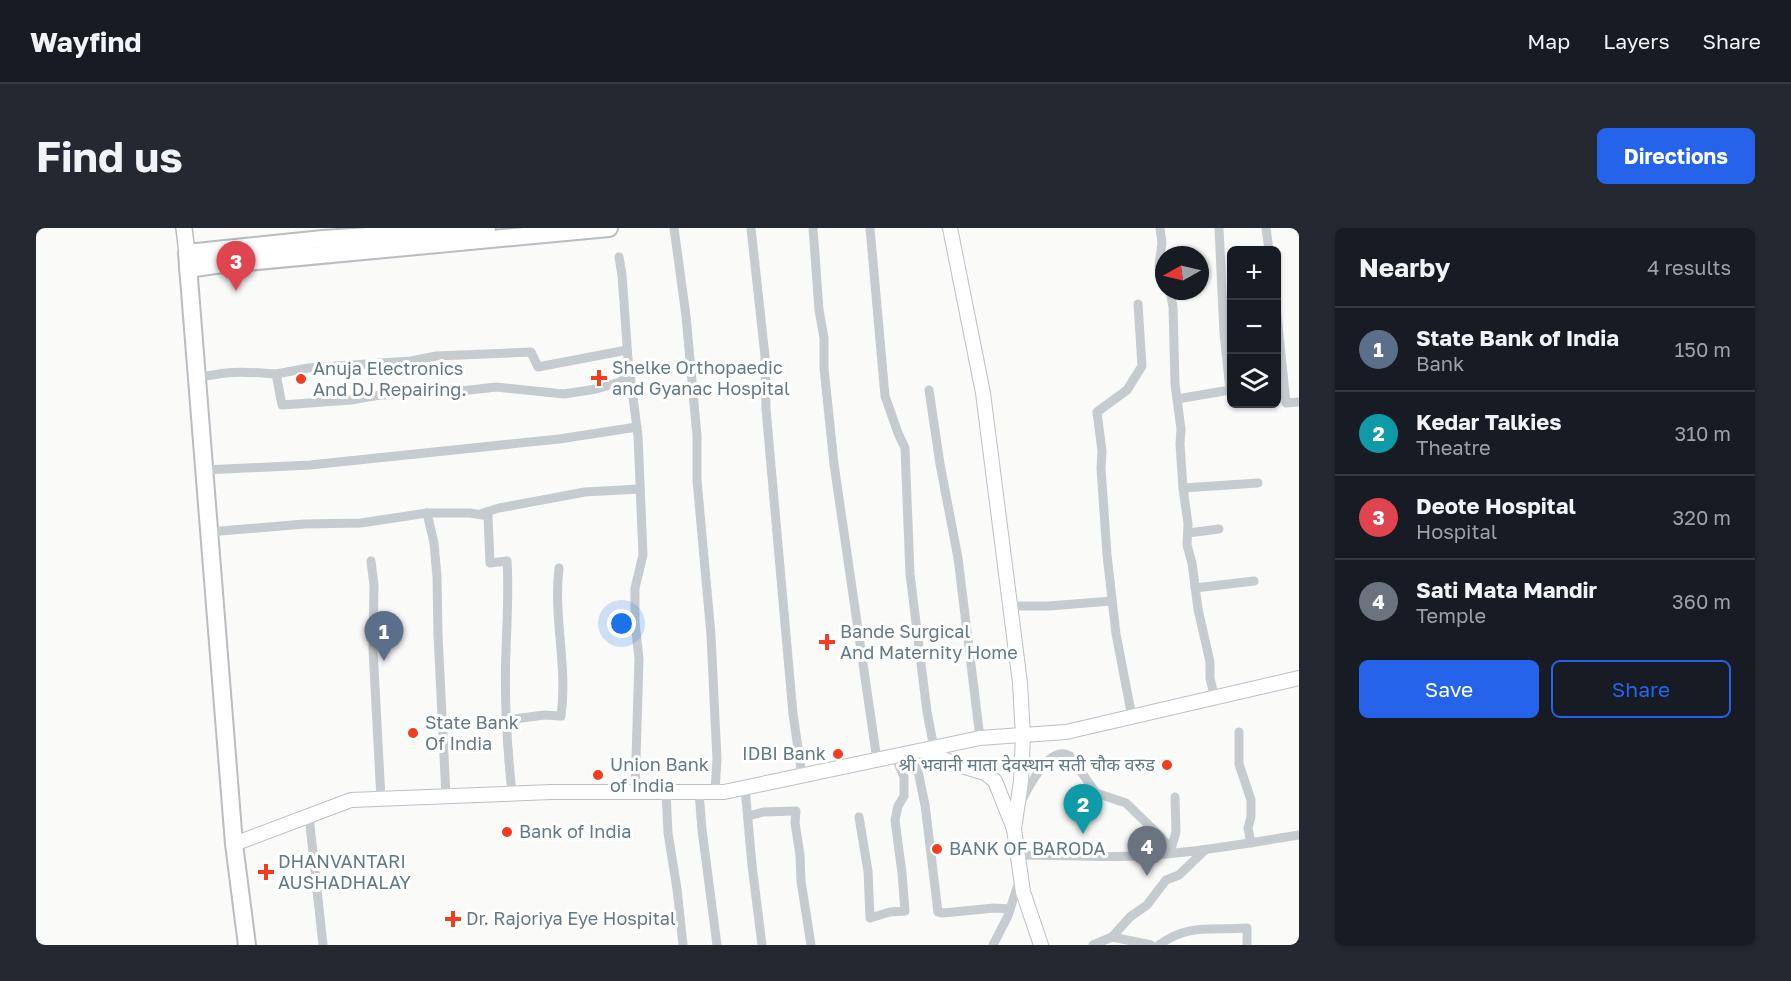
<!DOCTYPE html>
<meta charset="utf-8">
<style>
body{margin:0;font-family:"Golos Text","Noto Sans Devanagari",sans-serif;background:#242831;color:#f1f3f6}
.controls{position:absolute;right:18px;top:18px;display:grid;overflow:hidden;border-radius:9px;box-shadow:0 2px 4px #0004}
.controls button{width:54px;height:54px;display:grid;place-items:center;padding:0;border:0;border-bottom:2px solid #363941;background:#171b24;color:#f1f3f6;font:30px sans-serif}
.compass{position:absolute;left:1119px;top:18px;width:54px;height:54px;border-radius:50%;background:#171b24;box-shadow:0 2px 4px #0004;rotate:262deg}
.you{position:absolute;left:586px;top:396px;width:21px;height:21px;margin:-15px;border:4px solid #fff;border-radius:50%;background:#1a73e8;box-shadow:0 0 0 9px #1a73e833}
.badge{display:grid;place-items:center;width:39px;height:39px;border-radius:50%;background:#2563eb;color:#fff;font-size:20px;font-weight:700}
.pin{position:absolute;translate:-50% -50px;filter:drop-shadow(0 2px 3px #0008)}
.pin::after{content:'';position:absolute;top:32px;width:21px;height:18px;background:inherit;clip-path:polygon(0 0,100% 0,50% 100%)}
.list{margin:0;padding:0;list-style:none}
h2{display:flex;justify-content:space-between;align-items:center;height:78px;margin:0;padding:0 24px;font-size:26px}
h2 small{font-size:20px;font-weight:400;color:#9ea1a6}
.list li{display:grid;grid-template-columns:39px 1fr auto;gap:18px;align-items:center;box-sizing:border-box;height:84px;padding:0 24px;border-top:2px solid #363941}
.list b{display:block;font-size:22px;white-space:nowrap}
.list p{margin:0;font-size:20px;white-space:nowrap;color:#9ea1a6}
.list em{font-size:20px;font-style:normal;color:#9ea1a6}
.actions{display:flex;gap:12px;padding:18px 24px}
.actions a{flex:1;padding:14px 0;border:2px solid #2563eb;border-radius:9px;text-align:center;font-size:21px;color:#2563eb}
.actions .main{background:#2563eb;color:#fff}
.icon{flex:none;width:33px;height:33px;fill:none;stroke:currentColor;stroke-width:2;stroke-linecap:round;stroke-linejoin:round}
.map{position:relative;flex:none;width:1263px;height:717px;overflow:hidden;border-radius:9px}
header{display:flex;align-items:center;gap:36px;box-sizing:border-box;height:84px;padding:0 30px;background:#171b24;border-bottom:2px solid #363941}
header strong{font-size:28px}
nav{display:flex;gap:33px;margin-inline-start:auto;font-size:21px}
.intro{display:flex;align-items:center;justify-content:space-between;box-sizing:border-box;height:144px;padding:0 36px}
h1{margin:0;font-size:42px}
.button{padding:15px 27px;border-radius:9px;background:#2563eb;color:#fff;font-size:21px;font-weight:700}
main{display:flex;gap:36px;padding:0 36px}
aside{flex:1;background:#171b24;border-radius:9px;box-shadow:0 2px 4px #0004}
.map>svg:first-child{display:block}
</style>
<header>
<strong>Wayfind</strong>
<nav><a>Map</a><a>Layers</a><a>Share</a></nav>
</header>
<div class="intro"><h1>Find us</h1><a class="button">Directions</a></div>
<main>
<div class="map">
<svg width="1263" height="717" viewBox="0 0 1263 717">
<rect width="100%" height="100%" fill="#fafaf8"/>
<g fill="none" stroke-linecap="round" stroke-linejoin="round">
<g stroke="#b9c0c5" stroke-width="16">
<g id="secondary">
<path d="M 914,0 L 947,165 L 984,455 L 987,508 L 985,553 L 978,601"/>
<path d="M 890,522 L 916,535 L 949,545 L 959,553 L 978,601 L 987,664 L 1005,717"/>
<path d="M 198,616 L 315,572 L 515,564 L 688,564 L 944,510 L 1030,504 L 1263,450"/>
</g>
</g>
<g stroke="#b8bec2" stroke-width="18">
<path id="primary" d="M 148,0 L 151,25"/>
</g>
<g stroke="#b8bdc0" stroke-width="20">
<g id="highway">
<path d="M 152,41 L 179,37 L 573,0"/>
<path d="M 211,717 L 198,616 L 151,25 L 287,11 L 451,0"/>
</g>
</g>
<g stroke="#c5cbce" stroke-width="9">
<path d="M 638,0 L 650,88 L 661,208 L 661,252 L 675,407 L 679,491 L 681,531 L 679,564"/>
<path d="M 715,0 L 729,128 L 730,181 L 757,486 L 766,548"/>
<path d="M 777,0 L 783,82 L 788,110 L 788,140 L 798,236 L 841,532"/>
<path d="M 834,0 L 849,168 L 862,205 L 869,220 L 874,346 L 891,484 L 898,520"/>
<path d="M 1124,0 L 1126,15 L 1123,37 L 1124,51 L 1128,53"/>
<path d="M 1230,0 L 1233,22"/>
<path d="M 583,29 L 586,47 L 592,131 L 602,208 L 607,327 L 599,360 L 599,394 L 603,431 L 599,564"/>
<path d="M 1134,63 L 1137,79 L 1139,156 L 1145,201 L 1144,216 L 1147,260 L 1152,296 L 1151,317 L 1156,335 L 1162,381 L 1174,434 L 1174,450 L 1179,471"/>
<path d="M 1240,78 L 1250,175 L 1263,174"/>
<path d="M 240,146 L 272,140 L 375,133 L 400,128 L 495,124 L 502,139 L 591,122"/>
<path d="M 161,148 C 173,149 179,146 190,145 C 207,143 223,145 240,146 L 246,177 L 315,172 L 344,167 L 417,164 L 460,159 L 528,166 L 560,161 L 584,154 L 594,146"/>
<path d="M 893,162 L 904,236 L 922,330 L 944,510"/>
<path d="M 1141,171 L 1194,162 L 1188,105 L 1183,0"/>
<path d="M 168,242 L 274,237 L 523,211 L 601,199"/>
<path d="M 1147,260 L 1222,255"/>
<path d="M 391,285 L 398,315 L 401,349 L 402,407 L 410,568"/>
<path d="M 444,286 L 463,280 L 549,264 L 604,261"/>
<path d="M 173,304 L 269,296 L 325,295 L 391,285 L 434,285 L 452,288 L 454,335 L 471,333 C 473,363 471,392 470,422 C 468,469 471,518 476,565"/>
<path d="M 1152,305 L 1183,301"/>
<path d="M 335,333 L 338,357 L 337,421 L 345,571"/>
<path d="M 1159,360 L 1218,353"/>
<path d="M 974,378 L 1013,378 L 1076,373"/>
<path d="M 1096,489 L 1080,406 L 1071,327 L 1065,240 L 1066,223 L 1061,184 L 1091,162 L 1106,138 L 1102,76"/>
<path d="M 471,492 L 508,487 L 525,488 C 532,439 517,389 523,340"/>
<path d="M 1203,504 L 1203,536 L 1215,572 L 1215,589 L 1212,600 L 1215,615"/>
<path d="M 878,524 L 889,577 L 902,684 L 907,685 L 958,680 L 974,681"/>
<path d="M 709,560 L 716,637 L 726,717"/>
<path d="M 630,564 L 632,605 L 641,661 L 647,717"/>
<path d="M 663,564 L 666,602 L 681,717"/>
<path d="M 984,575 C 993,560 1012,516 1034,528 L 1060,565 L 1090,575 L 1125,609 L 1138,625"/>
<path d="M 273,588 L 287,717"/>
<path d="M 712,588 L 727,584 L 760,583 L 759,595 L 764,627 L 765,653 L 775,717"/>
<path d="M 823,589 L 832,643 L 834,690 L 854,684 L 869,683 L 866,645 L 859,592 L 862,578 L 868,568 L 868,549 L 859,528"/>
<path d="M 1135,621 L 1140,604 L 1139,569"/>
<path d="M 982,627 C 1031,627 1081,631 1130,626 C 1175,622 1219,614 1263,607"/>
<path d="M 1076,709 L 1115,717"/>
<path d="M 957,717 L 972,688 L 984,650"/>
<path d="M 1057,717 L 1076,709 L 1094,689 L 1111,677 L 1130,652 L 1143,647 L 1169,622"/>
<path d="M 1123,717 C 1153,695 1176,703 1211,700 L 1211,717"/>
</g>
<use href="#secondary" stroke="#fff" stroke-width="14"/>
<use href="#primary" stroke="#fff" stroke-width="15"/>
<use href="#highway" stroke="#fff" stroke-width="16"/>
</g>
<g fill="#f43c1e" stroke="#fff" stroke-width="2">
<path d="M560 141h6v6h6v6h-6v6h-6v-6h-6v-6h6z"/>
<circle cx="265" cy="151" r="6"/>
<path d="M788 405h6v6h6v6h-6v6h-6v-6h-6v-6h6z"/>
<circle cx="377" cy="505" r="6"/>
<circle cx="802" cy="526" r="6"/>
<circle cx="1131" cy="537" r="6"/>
<circle cx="562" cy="547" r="6"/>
<circle cx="471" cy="604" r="6"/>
<circle cx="901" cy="621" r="6"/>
<path d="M227 635h6v6h6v6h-6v6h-6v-6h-6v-6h6z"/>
<path d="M414 682h6v6h6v6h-6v6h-6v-6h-6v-6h6z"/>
</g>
<g text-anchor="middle" stroke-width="6" stroke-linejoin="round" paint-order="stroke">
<g font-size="18" fill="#627986" stroke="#fff" text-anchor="start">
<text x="576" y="146">Shelke Orthopaedic<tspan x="576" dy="21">and Gyanac Hospital</tspan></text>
<text x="277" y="147">Anuja Electronics<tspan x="277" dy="21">And DJ Repairing.</tspan></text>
<text x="804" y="410">Bande Surgical<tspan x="804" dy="21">And Maternity Home</tspan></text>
<text x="389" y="501">State Bank<tspan x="389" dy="21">Of India</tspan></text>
<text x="790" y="532" text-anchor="end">IDBI Bank</text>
<text x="574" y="543">Union Bank<tspan x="574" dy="21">of India</tspan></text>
<text x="1119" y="543" text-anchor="end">श्री भवानी माता देवस्थान सती चौक वरुड</text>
<text x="483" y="610">Bank of India</text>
<text x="913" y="627">BANK OF BARODA</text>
<text x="242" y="640">DHANVANTARI<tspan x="242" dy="21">AUSHADHALAY</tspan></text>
<text x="430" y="697">Dr. Rajoriya Eye Hospital</text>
</g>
</g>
</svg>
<div class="controls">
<button>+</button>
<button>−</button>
<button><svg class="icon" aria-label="layers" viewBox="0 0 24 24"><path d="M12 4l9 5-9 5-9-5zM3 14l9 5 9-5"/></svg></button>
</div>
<svg class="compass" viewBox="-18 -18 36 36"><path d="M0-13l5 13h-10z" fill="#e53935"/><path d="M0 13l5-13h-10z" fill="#9ea1a6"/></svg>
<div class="you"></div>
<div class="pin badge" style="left:348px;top:433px;background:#5c6f8a">1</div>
<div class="pin badge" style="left:1047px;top:606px;background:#0f9aa8">2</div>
<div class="pin badge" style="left:200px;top:63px;background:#e0444e">3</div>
<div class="pin badge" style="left:1111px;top:648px;background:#6b7280">4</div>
</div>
<aside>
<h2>Nearby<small>4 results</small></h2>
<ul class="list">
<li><span class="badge" style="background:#5c6f8a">1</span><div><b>State Bank of India</b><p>Bank</p></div><em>150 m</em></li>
<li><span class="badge" style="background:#0f9aa8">2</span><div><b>Kedar Talkies</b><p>Theatre</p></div><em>310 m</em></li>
<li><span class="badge" style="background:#e0444e">3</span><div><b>Deote Hospital</b><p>Hospital</p></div><em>320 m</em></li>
<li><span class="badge" style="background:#6b7280">4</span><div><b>Sati Mata Mandir</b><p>Temple</p></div><em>360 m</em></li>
</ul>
<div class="actions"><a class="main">Save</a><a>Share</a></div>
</aside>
</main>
